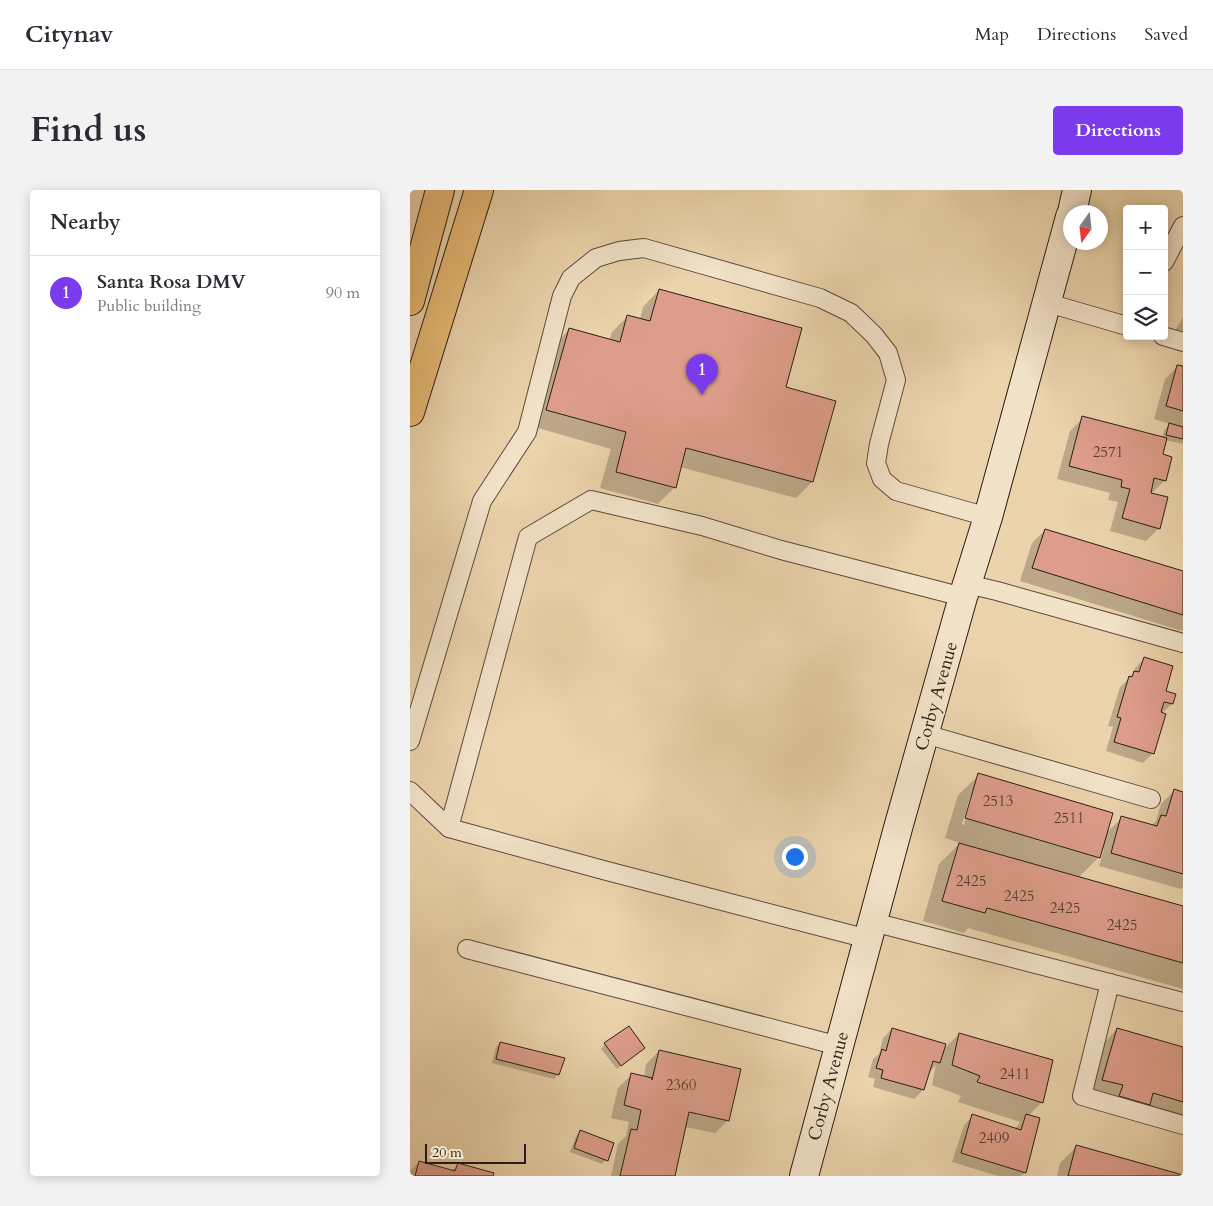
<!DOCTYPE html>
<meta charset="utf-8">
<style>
body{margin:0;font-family:Cardo,serif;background:#f2f2f3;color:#2b2b33}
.controls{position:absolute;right:15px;top:15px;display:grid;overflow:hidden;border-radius:5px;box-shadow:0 2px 12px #0003}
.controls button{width:45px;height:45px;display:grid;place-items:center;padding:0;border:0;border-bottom:1px solid #e1e1e2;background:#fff;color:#2b2b33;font:25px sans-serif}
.compass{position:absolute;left:653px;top:15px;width:45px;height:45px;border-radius:50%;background:#fff;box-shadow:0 2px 12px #0003;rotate:195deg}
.scale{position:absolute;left:15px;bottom:12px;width:101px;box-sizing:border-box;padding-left:5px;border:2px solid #2a1e17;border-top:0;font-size:14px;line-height:18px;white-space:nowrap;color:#2a1e17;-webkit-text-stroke:4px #f2e2c8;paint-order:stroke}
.you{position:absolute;left:384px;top:666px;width:18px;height:18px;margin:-12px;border:4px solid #fff;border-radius:50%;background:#1a73e8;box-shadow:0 0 0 8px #1a73e833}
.badge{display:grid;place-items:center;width:32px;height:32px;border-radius:50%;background:#7c3aed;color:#fff;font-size:16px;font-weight:700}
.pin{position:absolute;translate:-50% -41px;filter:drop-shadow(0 1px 2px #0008)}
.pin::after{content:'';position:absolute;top:26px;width:18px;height:15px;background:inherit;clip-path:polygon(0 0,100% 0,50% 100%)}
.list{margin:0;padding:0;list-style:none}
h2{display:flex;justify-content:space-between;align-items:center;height:65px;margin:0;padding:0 20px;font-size:21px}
h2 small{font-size:16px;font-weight:400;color:#7c7c81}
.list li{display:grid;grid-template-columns:32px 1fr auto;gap:15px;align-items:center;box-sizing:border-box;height:75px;padding:0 20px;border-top:1px solid #e1e1e2}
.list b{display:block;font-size:19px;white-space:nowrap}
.list p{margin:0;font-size:16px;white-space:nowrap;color:#7c7c81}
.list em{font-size:16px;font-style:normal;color:#7c7c81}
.icon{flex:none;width:28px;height:28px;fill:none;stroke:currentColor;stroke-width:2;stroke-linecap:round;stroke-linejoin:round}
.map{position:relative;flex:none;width:773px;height:986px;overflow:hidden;border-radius:5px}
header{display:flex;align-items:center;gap:30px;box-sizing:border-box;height:70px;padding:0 25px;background:#fff;border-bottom:1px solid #e1e1e2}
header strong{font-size:24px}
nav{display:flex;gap:28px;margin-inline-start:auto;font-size:18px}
.intro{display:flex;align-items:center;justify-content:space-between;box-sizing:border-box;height:120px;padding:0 30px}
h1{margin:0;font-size:35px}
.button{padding:12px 22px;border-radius:5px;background:#7c3aed;color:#fff;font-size:18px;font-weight:700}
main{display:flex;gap:30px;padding:0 30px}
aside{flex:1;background:#fff;border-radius:5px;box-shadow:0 2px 12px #0003}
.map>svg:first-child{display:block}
</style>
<header>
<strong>Citynav</strong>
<nav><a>Map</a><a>Directions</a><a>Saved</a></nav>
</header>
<div class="intro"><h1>Find us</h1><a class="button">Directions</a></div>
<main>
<aside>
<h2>Nearby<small></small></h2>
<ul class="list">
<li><span class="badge">1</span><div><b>Santa Rosa DMV</b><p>Public building</p></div><em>90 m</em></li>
</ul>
</aside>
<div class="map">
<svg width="773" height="986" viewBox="0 0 773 986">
<rect width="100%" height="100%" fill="#ebd3ab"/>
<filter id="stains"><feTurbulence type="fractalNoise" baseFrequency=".004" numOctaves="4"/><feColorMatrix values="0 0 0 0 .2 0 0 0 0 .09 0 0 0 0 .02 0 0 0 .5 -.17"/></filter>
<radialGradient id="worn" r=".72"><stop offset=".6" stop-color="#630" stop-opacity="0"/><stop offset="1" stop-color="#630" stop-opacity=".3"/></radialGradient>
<g fill="#0003" fill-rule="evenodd">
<path d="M 249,100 L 375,198 L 424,211 L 402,292 L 386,308 L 270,277 L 264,298 L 248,314 L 190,298 L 201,259 L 121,236 L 143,156 L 159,140 L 199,151 L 202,142 L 218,126 L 230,129 L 233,117 Z"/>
<path d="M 773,127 L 773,145 L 765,140 Z"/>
<path d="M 768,176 L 773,178 L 773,254 L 755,250 L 751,265 L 755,290 L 741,304 L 749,338 L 736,351 L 700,341 L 708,312 L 698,310 L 700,303 L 647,289 L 660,241 L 673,228 L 752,248 L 755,239 L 760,234 L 744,229 L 755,189 Z"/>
<path d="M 635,340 L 773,382 L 773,440 L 772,441 L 610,391 L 622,353 Z"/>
<path d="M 734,469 L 754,502 L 764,505 L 762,514 L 752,523 L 754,524 L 742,564 L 733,573 L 696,561 L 703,537 L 698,536 L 710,497 L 723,484 L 725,478 Z"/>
<path d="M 569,585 L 695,644 L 712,628 L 741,636 L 746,631 L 751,614 L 764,601 L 773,603 L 773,697 L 771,699 L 689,676 L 694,659 L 691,659 L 689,667 L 668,688 L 773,718 L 773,799 L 558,738 L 554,743 L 513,731 L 529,674 L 550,653 L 535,648 L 548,605 ZM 560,607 L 562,607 L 554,635 L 552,634 Z"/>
<path d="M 482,839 L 532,861 L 549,844 L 632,912 L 618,926 L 615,983 L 611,986 L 588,986 L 542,972 L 554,935 L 563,926 L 605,939 L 610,932 L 548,912 L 551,906 L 522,895 L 526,875 L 520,882 L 518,881 L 513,900 L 504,909 L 463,897 L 465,889 L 458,887 L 463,869 L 469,864 L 473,848 Z"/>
<path d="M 707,839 L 773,858 L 773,932 L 732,921 L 723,930 L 694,922 L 697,911 L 677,906 L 691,856 Z"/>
<path d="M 90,853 L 148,884 L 144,889 L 82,873 L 86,857 Z"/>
<path d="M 195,854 L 234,858 L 207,879 L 191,859 Z"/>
<path d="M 249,861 L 318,930 L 305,943 L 275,937 L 263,986 L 201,986 L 208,954 L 216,946 L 219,932 L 201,928 L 208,898 L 221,885 L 234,887 L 236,874 Z"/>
<path d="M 170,942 L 196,970 L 192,974 L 160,962 L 166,946 Z"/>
<path d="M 667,956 L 773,986 L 647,986 L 650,973 Z"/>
<path d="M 9,972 L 41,981 L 48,974 L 82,986 L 0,986 L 0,981 Z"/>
</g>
<g fill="#dd9d8a" stroke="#2a1e17">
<path d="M 249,99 L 392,138 L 376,197 L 426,211 L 403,292 L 276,258 L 266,298 L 206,282 L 216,242 L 136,220 L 159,138 L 210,152 L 217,125 L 240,131 Z"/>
<path d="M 767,175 L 773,176 L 773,221 L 756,216 Z"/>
<path d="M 672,226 L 757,248 L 753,264 L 762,267 L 756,291 L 744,288 L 741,303 L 758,307 L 750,339 L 712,328 L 720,299 L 711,297 L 712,290 L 659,276 Z"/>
<path d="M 759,233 L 773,237 L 773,249 L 756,245 Z"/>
<path d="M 635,339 L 773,381 L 773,425 L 622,378 Z"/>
<path d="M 734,467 L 763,476 L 756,501 L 766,504 L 763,514 L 754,512 L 751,522 L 756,524 L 744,564 L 704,552 L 711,528 L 707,527 L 719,486 L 722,487 L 724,481 L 729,482 Z"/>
<path d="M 568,583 L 703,623 L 690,668 L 555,628 Z"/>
<path d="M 764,599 L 773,602 L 773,684 L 701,663 L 711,626 L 747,636 L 751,625 L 756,626 Z"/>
<path d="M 549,653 L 773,716 L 773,773 L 577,718 L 575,723 L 532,711 Z"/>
<path d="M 219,836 L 235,858 L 211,876 L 194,853 Z"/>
<path d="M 482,838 L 536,854 L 530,873 L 523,871 L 514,900 L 471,888 L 473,880 L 466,878 L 472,859 L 476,861 Z"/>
<path d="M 707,838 L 773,857 L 773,912 L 743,903 L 740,915 L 709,906 L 713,895 L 692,890 Z"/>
<path d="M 549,843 L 643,870 L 633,913 L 567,892 L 570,886 L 542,875 Z"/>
<path d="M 90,852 L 155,868 L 149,885 L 86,869 Z"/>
<path d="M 249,860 L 331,879 L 319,931 L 279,922 L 265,986 L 210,986 L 221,939 L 227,940 L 231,920 L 214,915 L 221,883 L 242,888 L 242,890 Z"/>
<path d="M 562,924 L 611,940 L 616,924 L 630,928 L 616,983 L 551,963 Z"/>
<path d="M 170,940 L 204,953 L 198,971 L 164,958 Z"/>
<path d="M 666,955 L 773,985 L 773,986 L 658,986 Z"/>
<path d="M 9,971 L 45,981 L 48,973 L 84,983 L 83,986 L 5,986 Z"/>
</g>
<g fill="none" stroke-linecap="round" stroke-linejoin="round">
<g stroke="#5a4b3c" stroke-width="20">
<g id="lane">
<path d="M 754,72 L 773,36"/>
<path d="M 638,113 L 717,136"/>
<path d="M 753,146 L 773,152"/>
<path d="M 557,394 L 587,401 L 773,453"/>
<path d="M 515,544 L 741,609"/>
<path d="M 0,551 L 72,311 L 117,242 L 152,106 L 161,88 L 186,68 L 209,61 L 234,58 L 410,108 L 441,123 L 464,145 L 478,163 L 486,190 L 469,254 L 466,273 L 472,289 L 486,301 L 578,327"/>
<path d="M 0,601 L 39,638"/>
<path d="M 463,732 L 773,812"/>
<path d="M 458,749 L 197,681 L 39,638 L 118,347 L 181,310 L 292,336 L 371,360 L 553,407"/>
<path d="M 57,759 L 429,856"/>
<path d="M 700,793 L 672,906 L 773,935"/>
</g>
</g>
<g stroke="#2a1e17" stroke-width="30">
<g id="secondary">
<path d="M 662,22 L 667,0"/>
<path d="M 394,986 L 488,638 L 553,407 L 578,327 L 660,27"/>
</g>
</g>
<g stroke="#2a1e17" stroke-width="30">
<g id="highway">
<path d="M 0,111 L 30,0"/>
<path d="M 0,222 L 69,0"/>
</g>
</g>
<use href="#lane" stroke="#f2e2c8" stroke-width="18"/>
<use href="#secondary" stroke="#f2e2c8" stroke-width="28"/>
<use href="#highway" stroke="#e6ba76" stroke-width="28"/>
</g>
<g text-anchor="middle" stroke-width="4" stroke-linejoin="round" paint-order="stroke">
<g font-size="15" fill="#573e34">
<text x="698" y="267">2571</text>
<text x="588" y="616">2513</text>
<text x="659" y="633">2511</text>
<text x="561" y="696">2425</text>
<text x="609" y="711">2425</text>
<text x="655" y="723">2425</text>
<text x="712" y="740">2425</text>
<text x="605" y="889">2411</text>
<text x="271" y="900">2360</text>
<text x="584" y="953">2409</text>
</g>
<g font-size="18" fill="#2a1e17" stroke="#f2e2c8">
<text transform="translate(526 506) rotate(-74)" y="6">Corby Avenue</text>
<text transform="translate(418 896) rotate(-75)" y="6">Corby Avenue</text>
</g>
</g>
<rect width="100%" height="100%" filter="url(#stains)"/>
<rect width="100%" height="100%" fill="url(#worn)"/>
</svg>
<div class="controls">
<button>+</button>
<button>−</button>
<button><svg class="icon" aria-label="layers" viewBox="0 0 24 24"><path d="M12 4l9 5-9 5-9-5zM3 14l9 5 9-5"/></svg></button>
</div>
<svg class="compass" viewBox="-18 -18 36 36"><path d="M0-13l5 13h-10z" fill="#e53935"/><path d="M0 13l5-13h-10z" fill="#7c7c81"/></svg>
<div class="scale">20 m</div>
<div class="you"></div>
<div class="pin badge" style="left:292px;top:205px">1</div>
</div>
</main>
